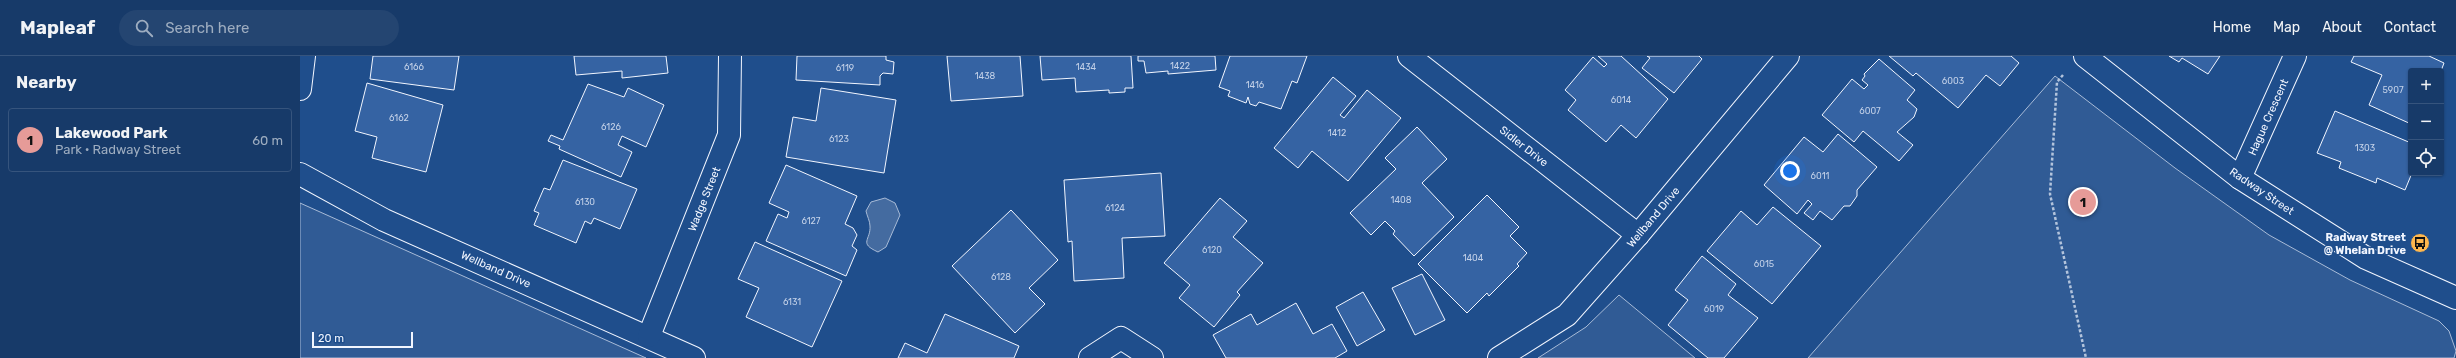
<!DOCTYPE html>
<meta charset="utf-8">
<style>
body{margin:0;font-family:Rubik,sans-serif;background:#244571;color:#f1f3f6}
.controls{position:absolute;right:12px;top:12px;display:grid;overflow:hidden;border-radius:4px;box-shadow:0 1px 3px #0004}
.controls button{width:36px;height:36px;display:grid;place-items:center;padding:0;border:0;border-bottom:1px solid #36547d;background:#173a69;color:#f1f3f6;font:20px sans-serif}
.scale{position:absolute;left:12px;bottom:10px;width:101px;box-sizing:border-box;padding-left:4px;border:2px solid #f2f6ff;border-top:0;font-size:11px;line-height:14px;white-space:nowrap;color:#f2f6ff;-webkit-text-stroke:3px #1f4e8c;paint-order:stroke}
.you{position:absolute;left:1490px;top:115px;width:14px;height:14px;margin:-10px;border:3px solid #fff;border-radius:50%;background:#1a73e8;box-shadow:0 0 0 6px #1a73e833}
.badge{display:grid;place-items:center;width:26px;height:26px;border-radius:50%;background:#e69b98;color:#111;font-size:13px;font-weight:700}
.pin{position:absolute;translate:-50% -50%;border:2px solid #fff;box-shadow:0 1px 4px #0006}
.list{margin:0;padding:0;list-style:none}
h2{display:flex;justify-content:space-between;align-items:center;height:52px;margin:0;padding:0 16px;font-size:17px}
h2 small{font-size:13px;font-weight:400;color:#9eadc0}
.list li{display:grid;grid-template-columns:26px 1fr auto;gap:12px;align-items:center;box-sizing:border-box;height:64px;margin:0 8px 8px;padding:0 8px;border:1px solid #36547d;border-radius:4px}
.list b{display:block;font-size:15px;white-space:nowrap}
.list p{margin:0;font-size:13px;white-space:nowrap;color:#9eadc0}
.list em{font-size:13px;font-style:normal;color:#9eadc0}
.icon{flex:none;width:22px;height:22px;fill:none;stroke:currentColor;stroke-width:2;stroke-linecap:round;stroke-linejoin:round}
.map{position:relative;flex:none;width:2156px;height:302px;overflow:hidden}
header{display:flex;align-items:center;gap:24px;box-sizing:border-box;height:56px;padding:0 20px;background:#173a69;border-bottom:1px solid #36547d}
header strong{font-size:19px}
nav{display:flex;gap:22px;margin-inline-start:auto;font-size:14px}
.search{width:280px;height:36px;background:#244571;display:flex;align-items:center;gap:10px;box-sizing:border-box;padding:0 14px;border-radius:22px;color:#9eadc0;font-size:15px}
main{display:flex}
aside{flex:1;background:#173a69}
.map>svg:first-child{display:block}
</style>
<header>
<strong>Mapleaf</strong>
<div class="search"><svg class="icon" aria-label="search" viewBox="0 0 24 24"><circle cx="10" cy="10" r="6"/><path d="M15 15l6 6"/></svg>Search here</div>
<nav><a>Home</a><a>Map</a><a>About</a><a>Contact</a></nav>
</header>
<main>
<aside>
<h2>Nearby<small></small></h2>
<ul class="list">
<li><span class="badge">1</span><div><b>Lakewood Park</b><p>Park · Radway Street</p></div><em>60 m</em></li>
</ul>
</aside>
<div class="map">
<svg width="2156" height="302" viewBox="0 0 2156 302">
<rect width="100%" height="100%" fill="#1f4e8c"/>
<g fill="#305b95" stroke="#a8bbd7">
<path d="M 1755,20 L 1875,112 L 1969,179 L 2050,224 L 2139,265 L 2149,275 L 2156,295 L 2154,302 L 1508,302 Z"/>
<path d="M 0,147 L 346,302 L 0,302 Z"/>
<path d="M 1319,239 L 1395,302 L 1238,302 L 1286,271 Z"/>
</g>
<path fill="#446ba0" stroke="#a8bbd7" d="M 585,142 L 595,147 L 600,159 L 586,191 L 578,196 C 558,187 571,184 570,170 C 570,165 567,160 566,155 L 571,146 Z"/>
<g fill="#3563a3" stroke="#f2f6ff">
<path d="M 73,0 L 159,0 L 154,34 L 70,23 Z"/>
<path d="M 274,0 L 366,0 L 368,17 L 322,22 L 322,15 L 276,19 Z"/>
<path d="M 497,0 L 586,0 L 586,4 L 594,6 L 593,18 L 583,17 L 580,20 L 580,29 L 496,24 Z"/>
<path d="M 647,0 L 720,0 L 723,40 L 651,45 Z"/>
<path d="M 740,0 L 831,0 L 833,32 L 825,32 L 825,36 L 809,37 L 809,34 L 776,36 L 775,22 L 742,24 Z"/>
<path d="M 838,0 L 915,0 L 916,14 L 868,18 L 868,15 L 846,17 L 844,5 L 838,5 Z"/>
<path d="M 930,0 L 1007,0 L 997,27 L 992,25 L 981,53 L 959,46 L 956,50 L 950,48 L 948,41 L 946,47 L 928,40 L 930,35 L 919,31 Z"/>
<path d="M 1298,0 L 1321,0 L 1368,43 L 1336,82 L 1321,69 L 1306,86 L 1268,54 L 1276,44 L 1265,34 L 1293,1 L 1304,11 L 1307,8 Z"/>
<path d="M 1347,0 L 1399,0 L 1402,3 L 1374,37 L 1342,12 L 1350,2 Z"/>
<path d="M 1589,0 L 1711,0 L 1719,7 L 1700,30 L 1686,19 L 1658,52 L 1616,17 L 1613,20 Z"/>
<path d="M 1869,0 L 1920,0 L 1908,18 L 1882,2 L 1879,6 Z"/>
<path d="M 2054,0 L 2129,0 L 2144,7 L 2141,15 L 2111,15 L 2111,68 L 2069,49 L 2082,19 L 2051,6 Z"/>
<path d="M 1579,3 L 1615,34 L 1607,44 L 1617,53 L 1614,61 L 1597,76 L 1613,89 L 1599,105 L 1563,75 L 1554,86 L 1522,59 L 1552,23 L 1564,33 L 1568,29 L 1562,24 L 1565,20 L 1564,18 Z"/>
<path d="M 1033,21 L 1056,40 L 1040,59 L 1044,62 L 1067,34 L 1101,62 L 1048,125 L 1012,95 L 998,112 L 974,92 Z"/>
<path d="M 67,27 L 143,49 L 126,116 L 72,102 L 77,81 L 55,75 Z"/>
<path d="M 288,28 L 324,41 L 328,32 L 364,49 L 346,91 L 322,80 L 318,89 L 332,96 L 321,121 L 259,93 L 260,90 L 248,85 L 251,79 L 263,84 Z"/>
<path d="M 521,32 L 596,44 L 584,117 L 486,101 L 493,61 L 516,65 Z"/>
<path d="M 2035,55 L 2111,87 L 2112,117 L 2105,134 L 2077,122 L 2076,127 L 2039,112 L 2041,106 L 2017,97 Z"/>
<path d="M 1117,71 L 1147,103 L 1122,127 L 1154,161 L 1114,200 L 1093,178 L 1095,175 L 1085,165 L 1071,179 L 1050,157 L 1096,113 L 1085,102 Z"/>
<path d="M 1538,78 L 1577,111 L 1557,134 L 1557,140 L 1550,150 L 1544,150 L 1532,164 L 1520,155 L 1513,164 L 1504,157 L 1512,148 L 1508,144 L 1497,158 L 1464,129 L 1504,81 L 1523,96 Z"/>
<path d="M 263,104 L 337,133 L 320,173 L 294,162 L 291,168 L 285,165 L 276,187 L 234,169 L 239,157 L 234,155 L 244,132 L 250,134 Z"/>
<path d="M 486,109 L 557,140 L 545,168 L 553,172 L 557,179 L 552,190 L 557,194 L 546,220 L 466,185 L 478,158 L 487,162 L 489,156 L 469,147 Z"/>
<path d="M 861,117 L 865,180 L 822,182 L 824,222 L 774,225 L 772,185 L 768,186 L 764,124 Z"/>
<path d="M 1187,139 L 1219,171 L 1210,180 L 1227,197 L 1217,208 L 1219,210 L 1189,240 L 1187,237 L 1167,257 L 1118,208 Z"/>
<path d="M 920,142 L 947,165 L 933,181 L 963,207 L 937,236 L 940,239 L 914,271 L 879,242 L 890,229 L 864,207 Z"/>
<path d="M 1473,151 L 1521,190 L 1472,248 L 1407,195 L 1441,155 L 1457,169 Z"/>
<path d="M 711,154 L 758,204 L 729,232 L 745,248 L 715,277 L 652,210 Z"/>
<path d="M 455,186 L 542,225 L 512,291 L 446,261 L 459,232 L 438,223 Z"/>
<path d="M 1402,200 L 1436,228 L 1428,239 L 1458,262 L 1424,302 L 1408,302 L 1368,269 L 1388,244 L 1375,234 Z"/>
<path d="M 1122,218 L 1145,264 L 1115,279 L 1092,232 Z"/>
<path d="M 1063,236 L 1085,274 L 1057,290 L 1036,251 Z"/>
<path d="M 996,247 L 1013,278 L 1032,268 L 1047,295 L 1035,302 L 926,302 L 913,279 L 951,258 L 957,269 Z"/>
<path d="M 645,258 L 719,290 L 714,302 L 598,302 L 605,287 L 627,297 Z"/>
</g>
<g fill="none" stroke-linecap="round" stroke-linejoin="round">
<g stroke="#f2f6ff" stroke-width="24">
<g id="minor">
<path d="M 1109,0 L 1338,179"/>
<path d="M 1785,0 L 1940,122 L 2066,202 L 2156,242"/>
<path d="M 0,33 L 4,0"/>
<path d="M 0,118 L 84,164 L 394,302"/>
<path d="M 1940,122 L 1995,0"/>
<path d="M 349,280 L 429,79 L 430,0"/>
<path d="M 790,302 L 821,282 L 852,302"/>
<path d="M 1199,302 L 1267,259 L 1338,179 L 1488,0"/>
</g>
</g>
<path stroke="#b3c4dc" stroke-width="2.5" stroke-dasharray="3 2" stroke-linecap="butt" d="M 1763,19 L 1757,26 L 1750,138 L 1786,302"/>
<use href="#minor" stroke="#1f4e8c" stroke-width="22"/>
</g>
<defs>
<g id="bus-disc" transform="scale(1)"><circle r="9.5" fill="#ffb74d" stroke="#1f4e8c"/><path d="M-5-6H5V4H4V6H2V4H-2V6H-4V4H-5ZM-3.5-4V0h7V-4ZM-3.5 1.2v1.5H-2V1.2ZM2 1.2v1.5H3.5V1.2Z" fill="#111"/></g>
</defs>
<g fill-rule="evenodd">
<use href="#bus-disc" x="2120" y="187"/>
</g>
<g text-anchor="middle" stroke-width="3" stroke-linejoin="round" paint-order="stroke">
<g font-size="9" fill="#c3d1e8">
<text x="880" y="13">1422</text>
<text x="114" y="14">6166</text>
<text x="786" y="14">1434</text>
<text x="545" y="15">6119</text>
<text x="685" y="23">1438</text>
<text x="1653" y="28">6003</text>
<text x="955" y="32">1416</text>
<text x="2093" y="37">5907</text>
<text x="1321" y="47">6014</text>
<text x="1570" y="58">6007</text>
<text x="99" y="65">6162</text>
<text x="311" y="74">6126</text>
<text x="1037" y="80">1412</text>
<text x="539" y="86">6123</text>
<text x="2065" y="95">1303</text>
<text x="1520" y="123">6011</text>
<text x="1101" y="147">1408</text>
<text x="285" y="149">6130</text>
<text x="815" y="155">6124</text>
<text x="511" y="168">6127</text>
<text x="912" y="197">6120</text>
<text x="1173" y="205">1404</text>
<text x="1464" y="211">6015</text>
<text x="701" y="224">6128</text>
<text x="492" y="249">6131</text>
<text x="1414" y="256">6019</text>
</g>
<g font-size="11" fill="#f2f6ff" stroke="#1f4e8c">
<text transform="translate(1968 61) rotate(-66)" y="4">Hague Crescent</text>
<text transform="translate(1224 90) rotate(38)" y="4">Sidler Drive</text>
<text transform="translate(1962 135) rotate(34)" y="4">Radway Street</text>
<text transform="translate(404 143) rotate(-68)" y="4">Wadge Street</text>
<text transform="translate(1353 161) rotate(-50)" y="4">Wellband Drive</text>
<text transform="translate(196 213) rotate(24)" y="4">Wellband Drive</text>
</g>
<g font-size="11" font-weight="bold" fill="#f2f6ff" stroke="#1f4e8c" text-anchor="end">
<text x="2106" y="185">Radway Street<tspan x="2106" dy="13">@ Whelan Drive</tspan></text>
</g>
</g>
</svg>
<div class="controls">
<button>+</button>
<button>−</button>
<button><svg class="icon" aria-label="locate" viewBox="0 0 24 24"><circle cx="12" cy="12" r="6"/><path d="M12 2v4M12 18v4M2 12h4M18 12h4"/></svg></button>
</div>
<div class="scale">20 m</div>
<div class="you"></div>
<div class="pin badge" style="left:1783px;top:146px">1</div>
</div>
</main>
